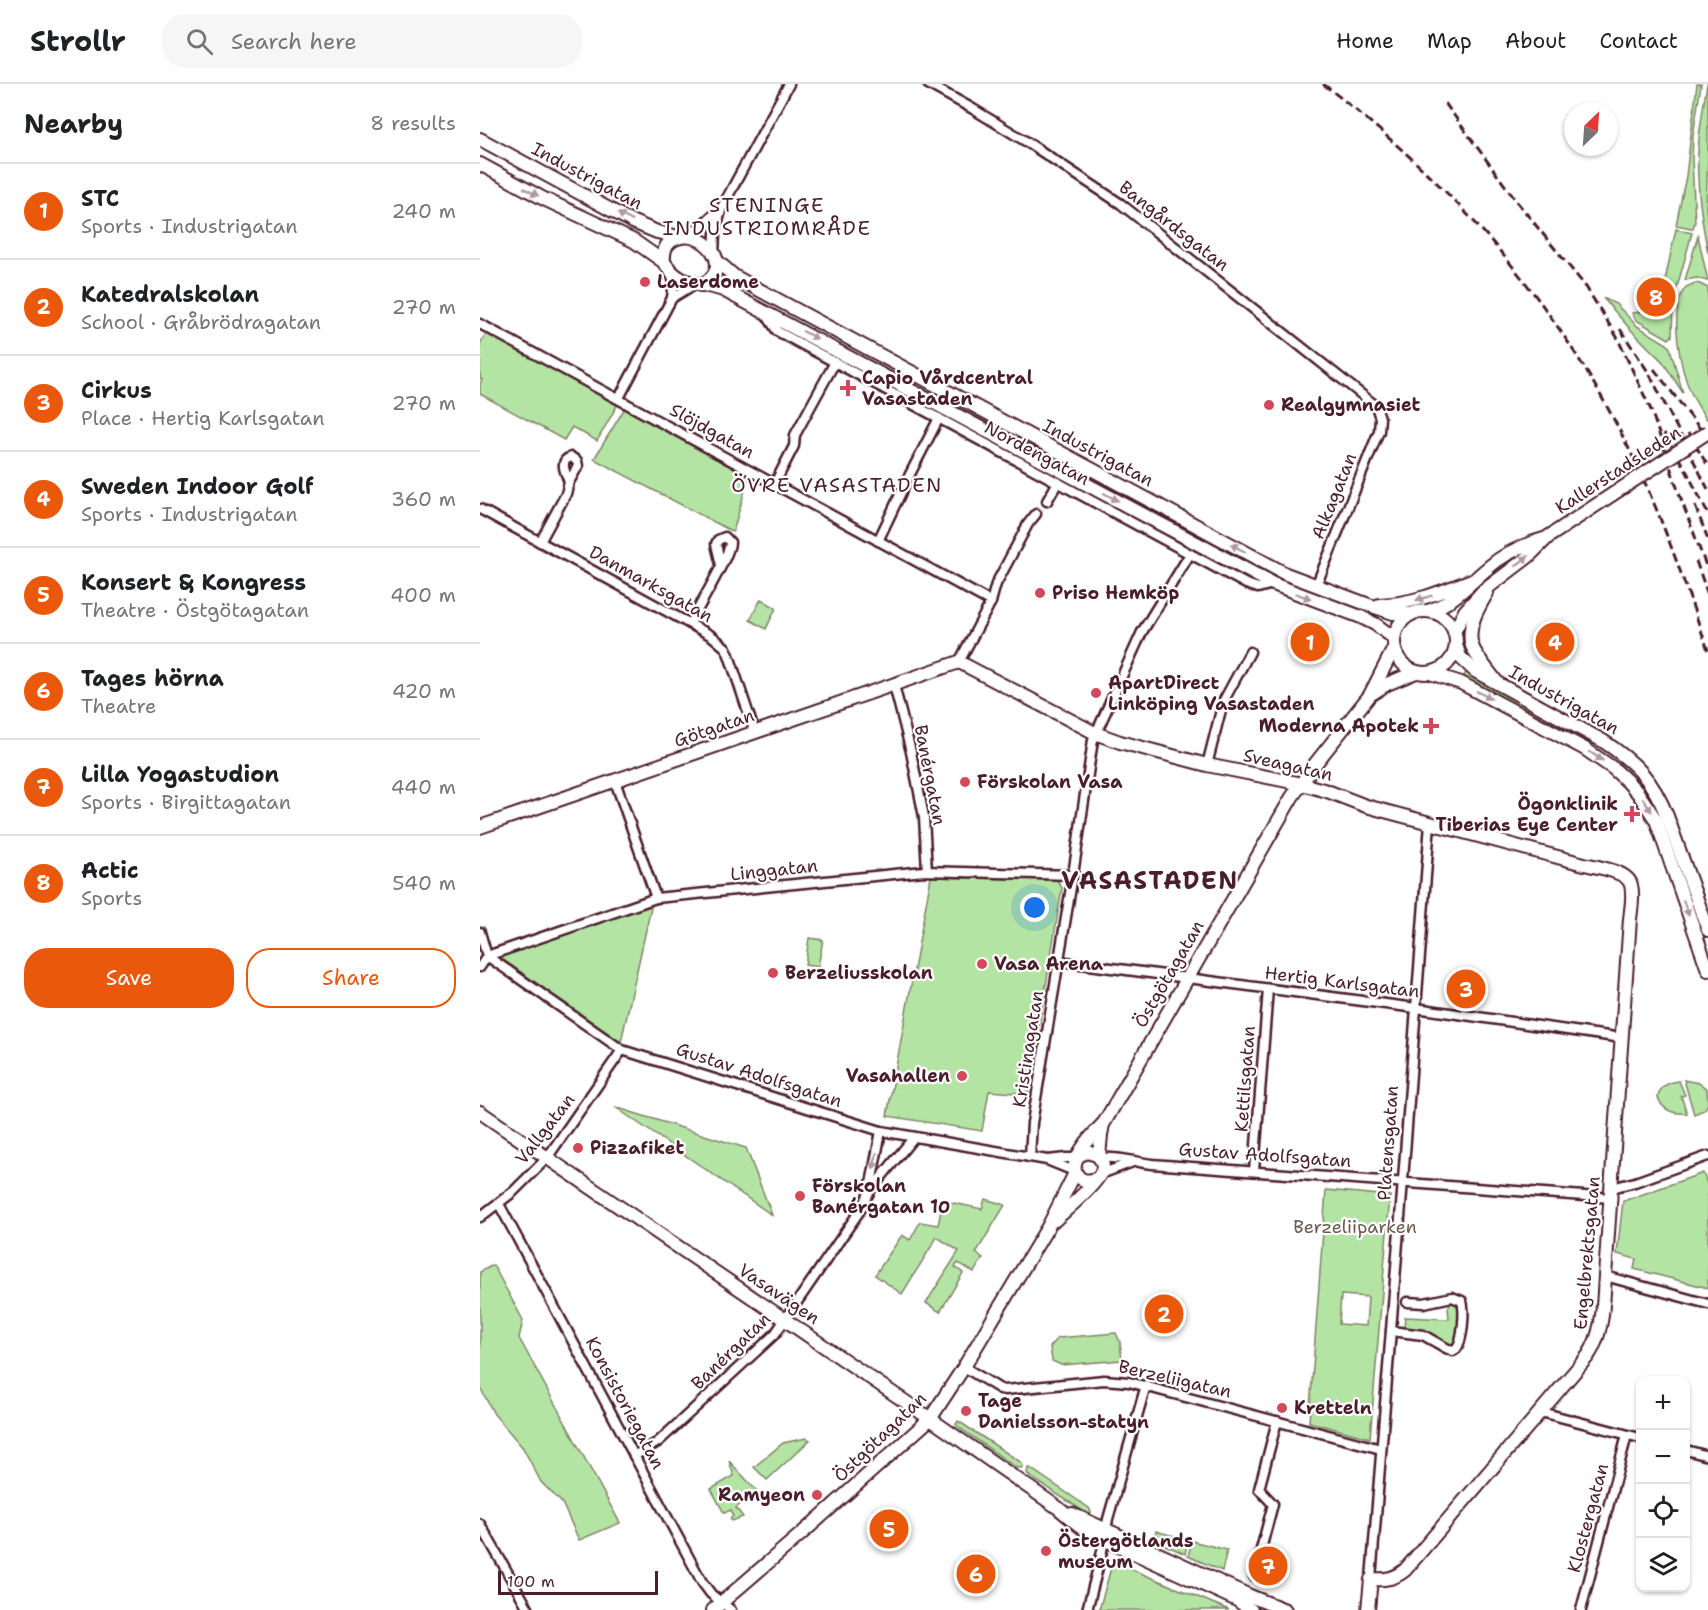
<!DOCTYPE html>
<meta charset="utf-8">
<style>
body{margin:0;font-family:"Shantell Sans",sans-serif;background:#f6f6f6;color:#202124}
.controls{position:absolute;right:18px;bottom:18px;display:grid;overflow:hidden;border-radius:12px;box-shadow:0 2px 4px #0004}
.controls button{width:54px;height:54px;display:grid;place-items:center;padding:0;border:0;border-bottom:2px solid #e0e0e0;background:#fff;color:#202124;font:30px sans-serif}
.compass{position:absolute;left:1084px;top:18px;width:54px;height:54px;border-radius:50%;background:#fff;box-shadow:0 2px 4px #0004;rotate:25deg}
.scale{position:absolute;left:18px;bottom:15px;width:160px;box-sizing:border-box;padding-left:6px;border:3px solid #4a1f2b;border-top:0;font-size:16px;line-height:21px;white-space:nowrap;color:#4a1f2b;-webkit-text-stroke:4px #fff;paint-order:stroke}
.you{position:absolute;left:555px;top:824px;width:21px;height:21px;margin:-15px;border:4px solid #fff;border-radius:50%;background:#1a73e8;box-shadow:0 0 0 9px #1a73e833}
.badge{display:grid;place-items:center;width:39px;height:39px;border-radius:50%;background:#ea580c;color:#fff;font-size:20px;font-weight:700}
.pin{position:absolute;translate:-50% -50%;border:3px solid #fff;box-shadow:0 2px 6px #0006}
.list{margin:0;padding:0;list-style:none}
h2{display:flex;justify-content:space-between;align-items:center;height:78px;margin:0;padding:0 24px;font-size:26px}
h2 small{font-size:20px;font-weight:400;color:#757577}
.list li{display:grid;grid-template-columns:39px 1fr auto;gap:18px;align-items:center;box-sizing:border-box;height:96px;padding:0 24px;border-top:2px solid #e0e0e0}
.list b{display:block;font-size:22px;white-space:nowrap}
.list p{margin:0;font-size:20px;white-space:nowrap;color:#757577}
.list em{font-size:20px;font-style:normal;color:#757577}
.actions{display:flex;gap:12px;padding:18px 24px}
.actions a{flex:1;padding:14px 0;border:2px solid #ea580c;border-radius:24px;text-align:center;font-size:21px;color:#ea580c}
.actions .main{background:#ea580c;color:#fff}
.icon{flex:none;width:33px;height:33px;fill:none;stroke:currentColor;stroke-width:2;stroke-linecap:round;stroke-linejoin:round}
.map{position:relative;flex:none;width:1228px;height:1526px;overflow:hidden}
header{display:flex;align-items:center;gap:36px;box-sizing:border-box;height:84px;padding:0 30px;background:#fff;border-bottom:2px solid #e0e0e0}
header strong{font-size:28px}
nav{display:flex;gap:33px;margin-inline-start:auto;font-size:21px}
.search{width:420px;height:54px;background:#f6f6f6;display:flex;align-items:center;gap:15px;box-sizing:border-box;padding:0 21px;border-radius:24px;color:#757577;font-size:22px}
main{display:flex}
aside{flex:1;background:#fff}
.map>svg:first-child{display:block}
</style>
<header>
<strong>Strollr</strong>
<div class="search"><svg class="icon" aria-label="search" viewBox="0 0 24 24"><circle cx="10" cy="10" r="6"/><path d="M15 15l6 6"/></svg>Search here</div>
<nav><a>Home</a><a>Map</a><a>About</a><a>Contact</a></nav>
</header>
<main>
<aside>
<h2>Nearby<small>8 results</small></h2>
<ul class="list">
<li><span class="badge">1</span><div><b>STC</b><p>Sports · Industrigatan</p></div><em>240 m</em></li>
<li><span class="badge">2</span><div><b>Katedralskolan</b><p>School · Gråbrödragatan</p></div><em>270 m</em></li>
<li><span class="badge">3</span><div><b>Cirkus</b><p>Place · Hertig Karlsgatan</p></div><em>270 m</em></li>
<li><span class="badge">4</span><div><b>Sweden Indoor Golf</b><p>Sports · Industrigatan</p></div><em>360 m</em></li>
<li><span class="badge">5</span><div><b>Konsert &amp; Kongress</b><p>Theatre · Östgötagatan</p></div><em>400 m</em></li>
<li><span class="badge">6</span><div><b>Tages hörna</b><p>Theatre</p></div><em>420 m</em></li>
<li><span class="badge">7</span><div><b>Lilla Yogastudion</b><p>Sports · Birgittagatan</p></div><em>440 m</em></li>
<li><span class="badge">8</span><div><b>Actic</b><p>Sports</p></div><em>540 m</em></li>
</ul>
<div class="actions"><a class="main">Save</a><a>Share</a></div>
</aside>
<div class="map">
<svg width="1228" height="1526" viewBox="0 0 1228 1526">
<rect width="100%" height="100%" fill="#fff"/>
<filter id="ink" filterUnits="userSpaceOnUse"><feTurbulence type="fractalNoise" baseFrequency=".0167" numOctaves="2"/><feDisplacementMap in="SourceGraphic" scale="12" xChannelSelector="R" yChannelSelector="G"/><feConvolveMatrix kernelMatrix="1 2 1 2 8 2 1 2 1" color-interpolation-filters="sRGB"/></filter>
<g filter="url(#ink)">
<g fill="#b4e4a3" stroke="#7f8267" stroke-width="1.5" fill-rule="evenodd">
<path d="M 1217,0 L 1221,0 L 1213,52 L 1212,75 L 1215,138 L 1213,144 L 1211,144 L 1196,141 L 1206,92 Z"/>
<path d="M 1227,0 L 1228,0 L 1228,71 L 1226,123 L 1228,142 L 1228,169 C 1223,144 1219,119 1218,94 C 1216,62 1222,31 1227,0 Z"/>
<path d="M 1196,145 L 1212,149 L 1193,218 L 1192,252 L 1189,255 L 1156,236 L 1152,229 L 1174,226 L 1174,221 L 1180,220 Z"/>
<path d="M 1218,152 L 1228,197 L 1227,197 L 1217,194 L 1205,196 Z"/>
<path d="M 1215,199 L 1220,200 L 1228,204 L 1228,334 L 1226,335 C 1221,327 1216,319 1212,311 C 1200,286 1188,226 1206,203 Z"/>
<path d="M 1123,214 L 1136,220 L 1157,242 L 1187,260 L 1190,264 L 1203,309 L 1183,278 L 1151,246 Z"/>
<path d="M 8,247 L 139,318 L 117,357 L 92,343 L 84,356 L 0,310 L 0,300 L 2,296 L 0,294 L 0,260 Z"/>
<path d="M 146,322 L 269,392 L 253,448 L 114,375 Z"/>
<path d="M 281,515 L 296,524 L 286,545 L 270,536 Z"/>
<path d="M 986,588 L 1064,630 L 1094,647 L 1092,650 L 982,596 Z"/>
<path d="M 451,793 L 577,796 L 582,804 L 548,1010 L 509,1007 L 502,1047 L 407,1032 Z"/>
<path d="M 172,819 L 141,958 L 18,872 L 100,846 Z"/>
<path d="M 329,854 L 343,856 L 338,883 L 325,881 Z"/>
<path d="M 1204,996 L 1219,999 L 1227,1005 L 1228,1020 L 1224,1026 L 1214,1030 Z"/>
<path d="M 1199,997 L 1205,1011 L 1201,1012 L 1207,1029 C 1194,1030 1182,1027 1178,1013 C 1180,1002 1189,998 1199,997 Z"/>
<path d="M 135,1023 L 266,1064 L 292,1131 Z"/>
<path d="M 1223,1089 L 1228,1102 L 1228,1204 L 1154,1185 L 1156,1175 L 1137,1170 L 1143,1117 Z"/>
<path d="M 846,1106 L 910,1112 L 890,1354 L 829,1338 ZM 861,1211 L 888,1213 L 886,1242 L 859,1240 Z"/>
<path d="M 505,1115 L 525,1121 L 496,1169 L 503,1174 L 494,1188 L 478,1179 L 475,1183 L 483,1189 L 460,1228 L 446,1219 L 479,1167 L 457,1153 L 422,1210 L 395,1191 L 422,1151 L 430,1156 L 440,1138 L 458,1141 L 463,1117 L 502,1125 Z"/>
<path d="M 13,1181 L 43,1236 L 39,1254 L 140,1439 L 99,1456 L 82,1419 L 61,1398 L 43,1364 L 14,1330 L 0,1303 L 0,1188 Z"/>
<path d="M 971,1219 L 977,1220 L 979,1225 L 977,1255 L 975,1259 L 968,1260 L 944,1246 L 924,1244 L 925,1233 L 969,1235 L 968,1224 Z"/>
<path d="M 636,1249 L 640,1258 L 642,1276 L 581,1281 L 572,1277 L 570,1263 L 578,1254 Z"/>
<path d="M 478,1337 L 542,1379 L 543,1382 L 541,1384 L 537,1384 L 477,1342 L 476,1340 Z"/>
<path d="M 326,1354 L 330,1356 L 287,1396 L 274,1383 L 303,1359 Z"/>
<path d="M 249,1377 L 276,1406 L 256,1424 L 263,1433 L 252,1437 L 250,1435 L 253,1432 L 251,1426 L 244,1429 L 231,1405 L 254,1392 Z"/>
<path d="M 548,1384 L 550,1384 L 609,1424 L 611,1428 L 610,1430 L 606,1429 L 549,1392 L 547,1389 Z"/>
<path d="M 676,1447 L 708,1456 L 705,1470 L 674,1456 Z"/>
<path d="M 712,1457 L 747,1466 L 742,1487 L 708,1472 Z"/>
<path d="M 638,1480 L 641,1481 L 749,1526 L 619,1526 L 631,1484 Z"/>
</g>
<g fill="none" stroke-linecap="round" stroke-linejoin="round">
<path stroke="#dbd2d5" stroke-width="8" stroke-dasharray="8 4" stroke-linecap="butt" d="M 556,430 L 567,417"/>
<g stroke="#4a1f2b" stroke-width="13">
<g id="street">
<path d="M 448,0 L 493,25 L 547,58 L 641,120 L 896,322 L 900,334 L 899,347 L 836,502"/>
<path d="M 203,152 L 218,144 L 240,125"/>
<path d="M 234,170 L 235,149 L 242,123 L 309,0"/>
<path d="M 192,214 L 215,200"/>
<path d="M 286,230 L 297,247 L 766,500 L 778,504 L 793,500"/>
<path d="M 0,240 L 511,518"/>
<path d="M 139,314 L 192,214 L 194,197 L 190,188"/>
<path d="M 294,401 L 314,362 L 315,351 L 355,278"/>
<path d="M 567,417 L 578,398"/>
<path d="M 0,425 L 232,552 L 246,564 L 249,571 L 275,649"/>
<path d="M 398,457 L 427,396 L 459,334"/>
<path d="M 60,458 L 86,410 L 89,398 L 98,382 L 97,377 L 91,373 C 78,377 86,389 89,398"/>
<path d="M 210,540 C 217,525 251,470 250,458 L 245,453 L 238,456 L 236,460 L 241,481"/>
<path d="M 479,578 L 511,518 L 516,500 L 548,440 L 556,430"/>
<path d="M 414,601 L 431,668 L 444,733 L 447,787"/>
<path d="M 727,681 L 743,618 L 770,568"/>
<path d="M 135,697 L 176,814"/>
<path d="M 0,848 L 7,872 L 0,883"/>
<path d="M 7,872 L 142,966 L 401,1047 L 567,1076 L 594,1087"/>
<path d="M 7,872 L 176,814 L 444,787 L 593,791"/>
<path d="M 578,877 L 936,924 L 1142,954"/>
<path d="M 550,1073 L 552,1039 L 593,791 L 613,656 L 662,548 L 710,470"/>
<path d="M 620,1074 C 638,1072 654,1078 672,1080 L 1131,1114"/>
<path d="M 568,1076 L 586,1074 L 596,1074"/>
<path d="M 774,1087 L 788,905"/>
<path d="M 621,1090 L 653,1078"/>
<path d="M 1132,1104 L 1155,1098 L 1228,1072"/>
<path d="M 390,1105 L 401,1047"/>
<path d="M 19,1120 L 222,1498 L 231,1510 L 251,1526"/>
<path d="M 0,1133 L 33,1108 L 67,1074 L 142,966"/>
<path d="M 1125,1192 L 1228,1220"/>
<path d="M 911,1247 L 943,1251 L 966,1264 L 973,1267 L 976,1265 C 983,1257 985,1227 982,1217 L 972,1213 L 944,1219 L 927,1218"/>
<path d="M 484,1283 L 520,1305 L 525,1306 L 624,1296 L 649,1298 L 901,1365"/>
<path d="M 1061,1328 L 1160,1354"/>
<path d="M 1206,1366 L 1228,1372"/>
<path d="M 154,1372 L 178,1358 L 295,1250 L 379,1128 L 390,1107 L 434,1053"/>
<path d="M 0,1440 L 49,1526"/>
<path d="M 774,1492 L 793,1420 L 779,1405 L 797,1337"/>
<path d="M 891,1495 L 922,1109 L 950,739"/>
<path d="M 607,1526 L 621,1472 L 628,1435 L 666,1301"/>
<path d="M 1101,1526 L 1147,1351"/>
</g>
</g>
<g stroke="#4a1f2b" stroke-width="16">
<g id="secondary">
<path d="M 0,55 L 153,138 L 177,148 L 199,153"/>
<path d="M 0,80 L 64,115 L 154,157 L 184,178"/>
<path d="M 238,178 L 254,192 L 272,202 L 806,490 L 889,521 L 913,529 L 931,530"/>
<path d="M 220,201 C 258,186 224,142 195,155 C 185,159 183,168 184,178 C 201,204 218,197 243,206 L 793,500 L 881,533 L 895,540 L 914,554"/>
<path d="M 1007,509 C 998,524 986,544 992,562 C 996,573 1009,587 1016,597"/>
<path d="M 899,521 C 931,520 959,509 989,497"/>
<circle cx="945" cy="558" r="31"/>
<path d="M 948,527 C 974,519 989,499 1009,483 C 1026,468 1045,460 1067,454"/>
<path d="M 974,548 L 985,527 L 1002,508 L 1048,473 L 1068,453 L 1133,410"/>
<path d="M 976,561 L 980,573 L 995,587 L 1123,657 C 1156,679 1172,695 1187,732 L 1228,846"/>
<path d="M 950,589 L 981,599 L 1105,665 L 1134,685 L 1147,697 L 1158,709 L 1176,736 L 1228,886"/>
<path d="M 893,609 L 907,600 L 936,588"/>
<path d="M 0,743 L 479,578 L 615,649 L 640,658 L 727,681 L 822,700 L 847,707 L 886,722 L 1104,780 C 1117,783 1148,787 1151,801 C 1154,812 1151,825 1150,835 L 1125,1192 C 1123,1219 1124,1248 1108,1272 L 925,1486 C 914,1495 905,1496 891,1495 L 888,1526"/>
<path d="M 0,1028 L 436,1325 L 577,1423 L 606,1447 L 757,1516 L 771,1526"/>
<path d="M 619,1073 L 621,1051 L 623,1040"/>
<path d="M 616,1095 C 609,1097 603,1098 598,1092 C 585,1079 614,1049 624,1039 L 812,713 L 835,680 L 890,611 L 914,564"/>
<path d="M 575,1136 C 586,1126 622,1096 623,1083 C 623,1078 620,1074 617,1071 L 607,1068 L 600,1071"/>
<path d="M 592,1430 L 770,1512 L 805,1526"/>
<path d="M 233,1526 L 328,1444 L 450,1335 L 484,1283 L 569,1141 L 595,1089"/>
</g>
</g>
<use href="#street" stroke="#fff" stroke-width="8"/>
<use href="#secondary" stroke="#fff" stroke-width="12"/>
<g stroke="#4a1f2b" stroke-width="3" stroke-dasharray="9 4.5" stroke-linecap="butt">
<path d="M 843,0 C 973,100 1075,215 1148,363 C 1181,428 1204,498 1228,566"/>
<path d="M 965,19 L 1037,118 L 1106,203 L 1137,253 L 1171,326 L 1201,415 L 1228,487"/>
<path d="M 1140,245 L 1169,289 L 1228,405"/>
<path d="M 1174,285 L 1228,355"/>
<path d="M 1208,349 L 1228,382"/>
<path d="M 1184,350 L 1207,388 L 1228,430"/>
<path d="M 1215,422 L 1228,455"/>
<path d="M 1216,477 L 1228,511"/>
</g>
<g stroke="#4a1f2b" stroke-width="16" stroke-linecap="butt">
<path id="secondary-bridge" d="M 1133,410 L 1228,348"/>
</g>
<use href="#secondary-bridge" stroke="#fff" stroke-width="12"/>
</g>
<defs><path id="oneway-solid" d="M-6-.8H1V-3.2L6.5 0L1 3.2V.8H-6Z" transform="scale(1.5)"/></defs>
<g fill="#ae9aa0">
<use href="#oneway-solid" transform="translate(51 108) rotate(28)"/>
<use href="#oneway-solid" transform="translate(145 133) rotate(-152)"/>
<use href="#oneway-solid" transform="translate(330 251) rotate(28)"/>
<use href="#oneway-solid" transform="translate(631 413) rotate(28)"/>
<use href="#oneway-solid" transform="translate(758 464) rotate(-152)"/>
<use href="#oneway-solid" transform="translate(1042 477) rotate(-38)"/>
<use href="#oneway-solid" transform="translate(823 512) rotate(20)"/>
<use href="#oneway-solid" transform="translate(944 514) rotate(163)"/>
<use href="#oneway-solid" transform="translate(1004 611) rotate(27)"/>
<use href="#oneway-solid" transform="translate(1116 672) rotate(34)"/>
<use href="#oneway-solid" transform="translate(1167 721) rotate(56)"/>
<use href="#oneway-solid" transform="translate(1206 824) rotate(70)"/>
<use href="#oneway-solid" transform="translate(395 1077) rotate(101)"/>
</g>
</g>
<g fill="#d1495b" stroke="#fff" stroke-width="2">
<circle cx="165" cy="198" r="6"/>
<path d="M365 295h6v6h6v6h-6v6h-6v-6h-6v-6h6z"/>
<circle cx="789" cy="321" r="6"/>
<circle cx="560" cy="509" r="6"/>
<circle cx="616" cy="609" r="6"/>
<path d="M948 633h6v6h6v6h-6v6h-6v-6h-6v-6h6z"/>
<circle cx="485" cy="698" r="6"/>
<path d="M1149 721h6v6h6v6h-6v6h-6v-6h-6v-6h6z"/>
<circle cx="502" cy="880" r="6"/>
<circle cx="293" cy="889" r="6"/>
<circle cx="482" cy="992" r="6"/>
<circle cx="98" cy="1064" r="6"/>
<circle cx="320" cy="1112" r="6"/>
<circle cx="802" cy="1324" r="6"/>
<circle cx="486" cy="1327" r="6"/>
<circle cx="337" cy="1411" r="6"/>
<circle cx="566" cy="1467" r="6"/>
</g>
<g text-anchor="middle" stroke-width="4.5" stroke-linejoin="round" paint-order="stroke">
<g font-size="18" fill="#4a1f2b" stroke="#fff">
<text transform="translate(107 92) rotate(28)" y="6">Industrigatan</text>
<text transform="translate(694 142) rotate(38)" y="6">Bangårdsgatan</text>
<text transform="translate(232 347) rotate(29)" y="6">Slöjdgatan</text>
<text transform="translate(557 369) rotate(28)" y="6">Nordengatan</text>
<text transform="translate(618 369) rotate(28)" y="6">Industrigatan</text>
<text transform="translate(1138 386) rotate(-33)" y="6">Kallerstadsleden</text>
<text transform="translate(854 412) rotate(-68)" y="6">Alkagatan</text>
<text transform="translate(171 500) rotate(29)" y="6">Danmarksgatan</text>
<text transform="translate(1084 616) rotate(29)" y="6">Industrigatan</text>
<text transform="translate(234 644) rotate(-19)" y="6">Götgatan</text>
<text transform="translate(808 681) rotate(13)" y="6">Sveagatan</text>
<text transform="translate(450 691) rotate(79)" y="6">Banérgatan</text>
<text transform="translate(294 786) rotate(-6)" y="6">Linggatan</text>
<text transform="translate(689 890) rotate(-60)" y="6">Östgötagatan</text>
<text transform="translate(862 898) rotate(7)" y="6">Hertig Karlsgatan</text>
<text transform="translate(548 965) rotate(-81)" y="6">Kristinagatan</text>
<text transform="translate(279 991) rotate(18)" y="6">Gustav Adolfsgatan</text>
<text transform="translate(765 995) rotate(-86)" y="6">Kettilsgatan</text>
<text transform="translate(65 1045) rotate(-52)" y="6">Vallgatan</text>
<text transform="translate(908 1059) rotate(-86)" y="6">Platensgatan</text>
<text transform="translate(785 1071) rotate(4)" y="6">Gustav Adolfsgatan</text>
<text transform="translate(1107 1169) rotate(-85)" y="6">Engelbrektsgatan</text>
<text transform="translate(299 1210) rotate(34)" y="6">Vasavägen</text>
<text transform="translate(251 1267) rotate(-44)" y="6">Banérgatan</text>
<text transform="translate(695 1295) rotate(13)" y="6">Berzeliigatan</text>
<text transform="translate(145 1319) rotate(62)" y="6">Konsistoriegatan</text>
<text transform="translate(400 1353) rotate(-44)" y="6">Östgötagatan</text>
<text transform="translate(1108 1434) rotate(-75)" y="6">Klostergatan</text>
</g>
<g font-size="18" font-weight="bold" fill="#4a1f2b" stroke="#fff" text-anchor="start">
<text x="177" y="204">Laserdome</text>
<text x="382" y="300">Capio Vårdcentral<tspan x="382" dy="21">Vasastaden</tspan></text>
<text x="801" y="327">Realgymnasiet</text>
<text x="572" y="515">Priso Hemköp</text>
<text x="628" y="605">ApartDirect<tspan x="628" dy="21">Linköping Vasastaden</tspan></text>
<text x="939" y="648" text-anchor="end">Moderna Apotek</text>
<text x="497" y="704">Förskolan Vasa</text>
<text x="1138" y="726" text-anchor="end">Ögonklinik<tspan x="1138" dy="21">Tiberias Eye Center</tspan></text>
<text x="514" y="886">Vasa Arena</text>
<text x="305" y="895">Berzeliusskolan</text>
<text x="470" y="998" text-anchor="end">Vasahallen</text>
<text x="110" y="1070">Pizzafiket</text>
<text x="332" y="1108">Förskolan<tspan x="332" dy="21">Banérgatan 10</tspan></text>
<text x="498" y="1323">Tage<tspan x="498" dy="21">Danielsson-statyn</tspan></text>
<text x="814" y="1330">Kretteln</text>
<text x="325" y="1417" text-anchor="end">Ramyeon</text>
<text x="578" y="1463">Östergötlands<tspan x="578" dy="21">museum</tspan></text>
</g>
<g font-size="18" fill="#6a5a4f" stroke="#fff">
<text x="875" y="1149">Berzeliiparken</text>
</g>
<g font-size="20" letter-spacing="1.5" fill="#4a1f2b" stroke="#fff">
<text x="287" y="128">STENINGE<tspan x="287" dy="23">INDUSTRIOMRÅDE</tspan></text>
<text x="357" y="408">ÖVRE VASASTADEN</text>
</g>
<g font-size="24" font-weight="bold" letter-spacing="1.5" fill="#4a1f2b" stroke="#fff">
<text x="670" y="805">VASASTADEN</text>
</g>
</g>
</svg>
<div class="controls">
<button>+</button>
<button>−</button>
<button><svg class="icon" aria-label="locate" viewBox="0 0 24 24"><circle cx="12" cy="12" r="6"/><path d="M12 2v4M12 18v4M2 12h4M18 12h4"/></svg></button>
<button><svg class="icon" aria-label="layers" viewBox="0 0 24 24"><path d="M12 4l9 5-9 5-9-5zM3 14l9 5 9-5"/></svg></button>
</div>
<svg class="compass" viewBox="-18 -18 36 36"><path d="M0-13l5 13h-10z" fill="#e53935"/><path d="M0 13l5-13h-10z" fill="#757577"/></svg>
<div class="scale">100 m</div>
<div class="you"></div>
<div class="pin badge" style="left:830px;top:558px">1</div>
<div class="pin badge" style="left:684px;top:1230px">2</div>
<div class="pin badge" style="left:986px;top:905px">3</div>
<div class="pin badge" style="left:1075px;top:558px">4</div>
<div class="pin badge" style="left:409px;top:1445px">5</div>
<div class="pin badge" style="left:496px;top:1490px">6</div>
<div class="pin badge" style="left:788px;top:1482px">7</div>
<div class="pin badge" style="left:1176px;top:213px">8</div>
</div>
</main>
